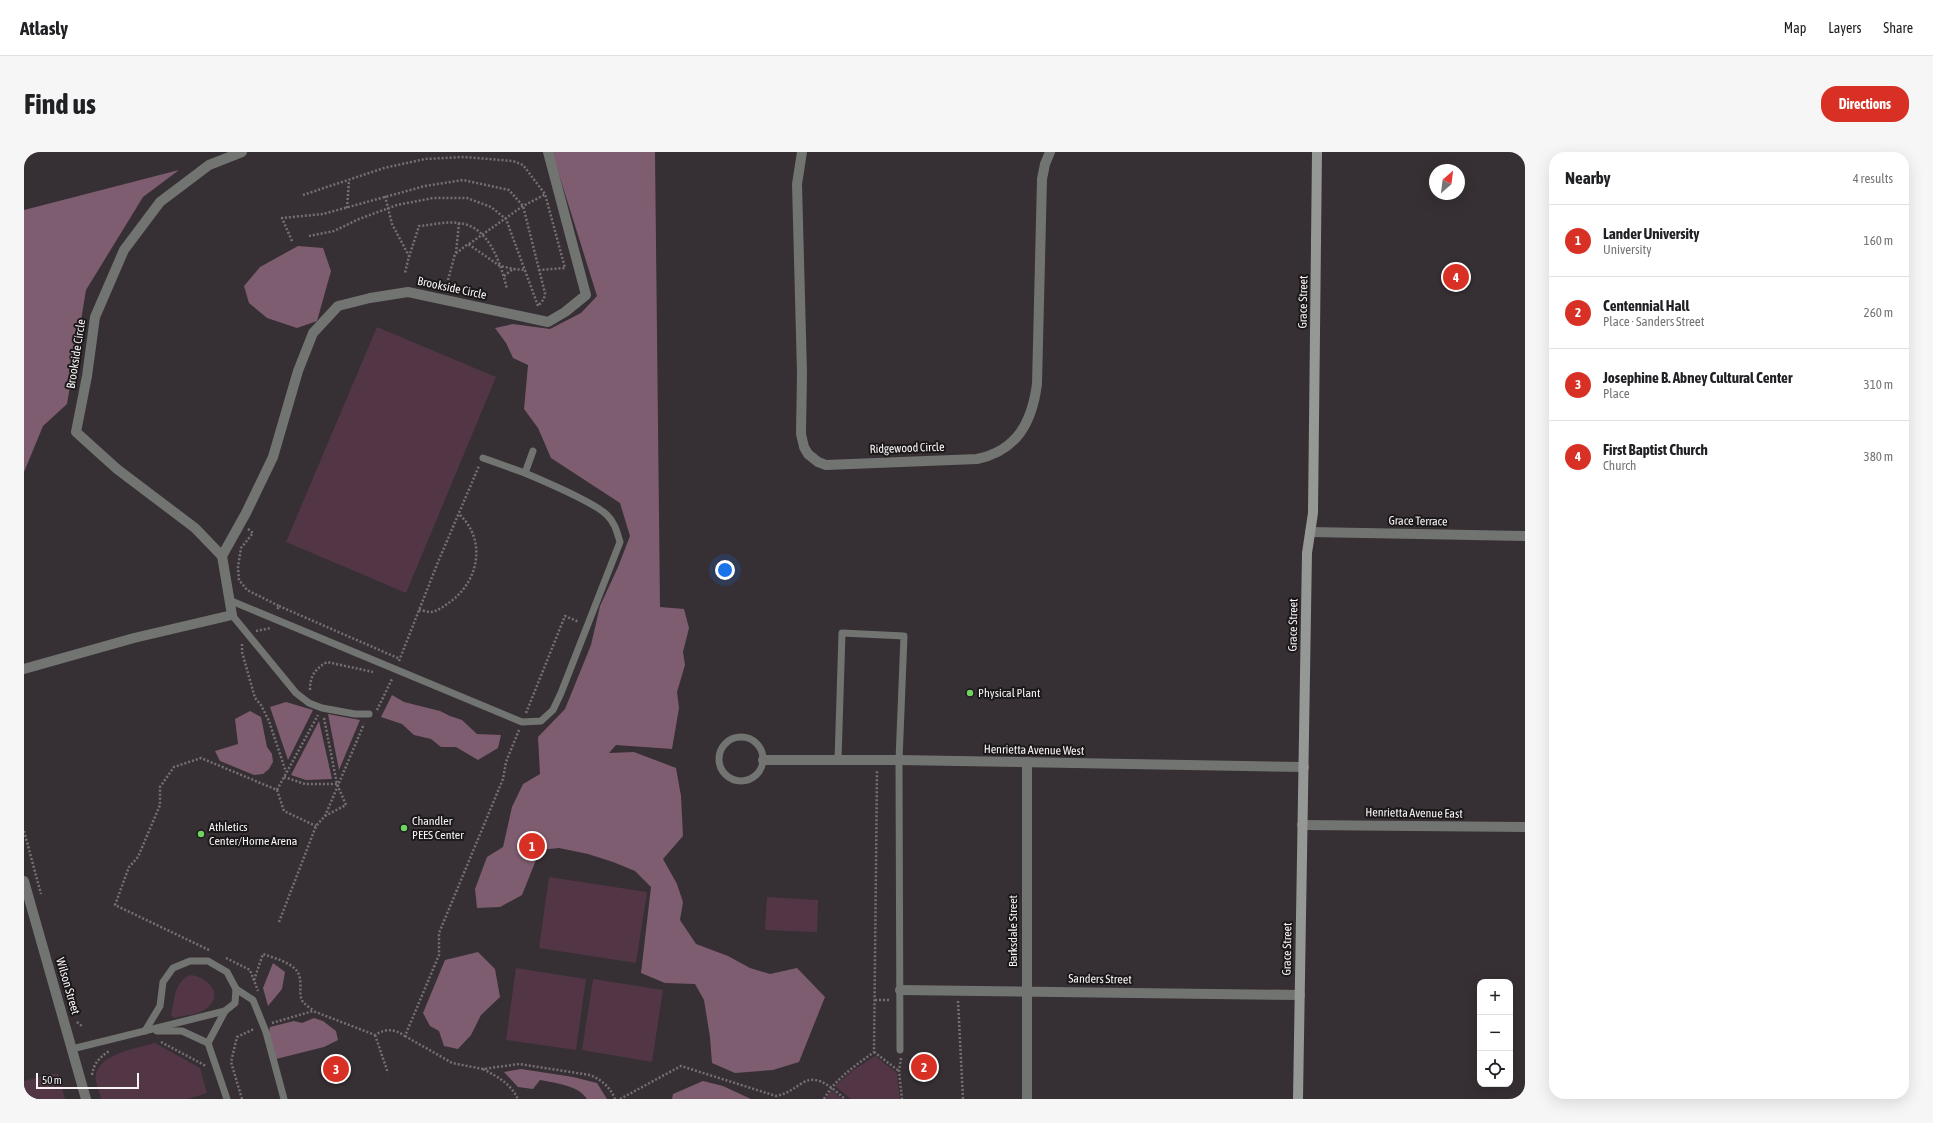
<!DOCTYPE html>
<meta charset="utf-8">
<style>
body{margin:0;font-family:"Asap Condensed",sans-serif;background:#f6f6f6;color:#202124}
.controls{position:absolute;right:12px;bottom:12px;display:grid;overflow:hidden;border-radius:8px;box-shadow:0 4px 16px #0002}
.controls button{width:36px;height:36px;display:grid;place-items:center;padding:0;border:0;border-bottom:1px solid #e0e0e0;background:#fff;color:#202124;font:20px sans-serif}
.compass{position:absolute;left:1405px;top:12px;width:36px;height:36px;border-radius:50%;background:#fff;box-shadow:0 4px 16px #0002;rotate:28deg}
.scale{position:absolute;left:12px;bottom:10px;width:103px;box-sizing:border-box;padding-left:4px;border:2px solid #f8f3f5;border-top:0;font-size:11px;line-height:14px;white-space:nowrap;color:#f8f3f5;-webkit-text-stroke:3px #1b181a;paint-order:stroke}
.you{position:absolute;left:701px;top:418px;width:14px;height:14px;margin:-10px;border:3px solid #fff;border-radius:50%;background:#1a73e8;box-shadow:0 0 0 6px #1a73e833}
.badge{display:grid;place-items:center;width:26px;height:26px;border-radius:50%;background:#d93025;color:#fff;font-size:13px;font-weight:700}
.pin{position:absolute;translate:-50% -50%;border:2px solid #fff;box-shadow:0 1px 4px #0006}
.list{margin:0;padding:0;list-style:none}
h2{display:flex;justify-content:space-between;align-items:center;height:52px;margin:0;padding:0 16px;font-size:17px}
h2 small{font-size:13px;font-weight:400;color:#757577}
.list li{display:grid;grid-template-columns:26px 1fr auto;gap:12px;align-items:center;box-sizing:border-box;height:72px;padding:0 16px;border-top:1px solid #e0e0e0}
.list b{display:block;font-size:15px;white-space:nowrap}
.list p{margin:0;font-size:13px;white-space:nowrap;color:#757577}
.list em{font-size:13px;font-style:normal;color:#757577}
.icon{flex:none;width:22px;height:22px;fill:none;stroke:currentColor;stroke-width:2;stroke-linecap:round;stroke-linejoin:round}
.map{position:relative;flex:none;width:1501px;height:947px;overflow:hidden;border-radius:16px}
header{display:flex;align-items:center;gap:24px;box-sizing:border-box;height:56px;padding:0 20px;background:#fff;border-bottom:1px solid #e0e0e0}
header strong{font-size:19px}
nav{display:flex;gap:22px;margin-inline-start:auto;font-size:14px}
.intro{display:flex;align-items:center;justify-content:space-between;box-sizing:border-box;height:96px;padding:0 24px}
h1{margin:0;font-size:28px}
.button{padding:10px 18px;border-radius:16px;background:#d93025;color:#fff;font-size:14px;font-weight:700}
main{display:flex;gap:24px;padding:0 24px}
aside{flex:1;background:#fff;border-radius:16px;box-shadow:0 4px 16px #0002}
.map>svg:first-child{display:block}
</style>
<header>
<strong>Atlasly</strong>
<nav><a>Map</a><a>Layers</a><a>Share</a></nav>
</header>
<div class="intro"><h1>Find us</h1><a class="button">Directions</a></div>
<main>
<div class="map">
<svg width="1501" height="947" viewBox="0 0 1501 947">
<rect width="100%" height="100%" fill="#362f33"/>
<g fill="#523646">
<path d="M 353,175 L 472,225 L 382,441 L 262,390 Z"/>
<path d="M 525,725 L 623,740 L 612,811 L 515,796 Z"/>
<path d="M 743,745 L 794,748 L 793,780 L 741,778 Z"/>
<path d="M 492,816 L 562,827 L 552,898 L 482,888 Z"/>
<path d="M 167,823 C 183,825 201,842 183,856 C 175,863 160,863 150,866 L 147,863 C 151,847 150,829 167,823 Z"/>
<path d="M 569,827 L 639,838 L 628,910 L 558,898 Z"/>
<path d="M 131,891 L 176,916 L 183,941 L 164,947 L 77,947 C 76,941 73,935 72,929 C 69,902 112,897 131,891 Z"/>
<path d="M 851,904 L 873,921 L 876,947 L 827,947 L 811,934 L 828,919 Z"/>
<path d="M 28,922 L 34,922 L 41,947 L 0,947 L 0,929 Z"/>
<path d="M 807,938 L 818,947 L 802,947 Z"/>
</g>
<g fill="#7f5d70">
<path d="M 528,0 L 631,0 L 636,455 L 660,457 L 665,476 L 659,500 L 661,513 L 653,540 L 655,556 L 648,597 L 592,593 L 585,601 L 610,600 L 652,616 L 657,644 L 659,684 L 639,707 L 653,732 L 659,750 L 656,768 L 672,792 L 704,804 L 726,816 L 746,822 L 773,816 L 801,845 L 775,910 L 749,918 L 711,921 L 688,911 L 686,885 L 680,848 L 671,832 L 641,831 L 617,821 L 627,735 L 611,719 L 589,710 L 564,702 L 535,696 L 516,698 L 498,743 L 476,755 L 453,756 L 451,737 L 463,705 L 479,695 L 488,655 L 499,632 L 516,622 L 514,585 L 541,557 L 567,493 L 576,454 L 594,415 L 606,384 L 596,351 L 527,306 L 514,276 L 500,257 L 504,213 L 489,206 L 482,191 L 471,176 L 489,172 L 526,177 L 557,161 L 573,144 Z"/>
<path d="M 155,18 L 119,45 L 62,138 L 43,252 L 19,274 L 0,320 L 0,58 Z"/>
<path d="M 274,94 L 299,96 L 307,119 L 293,169 L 273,176 L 243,166 L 225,151 L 220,134 L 236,115 Z"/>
<path d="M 368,543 L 380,550 L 416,559 L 426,564 L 438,568 L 453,582 L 477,583 L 474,596 L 454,608 L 432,595 L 417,595 L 407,587 L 390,583 L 378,572 L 357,565 Z"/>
<path d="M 262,550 L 289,558 L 264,608 L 246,555 Z"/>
<path d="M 226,559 L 237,565 L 243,595 L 248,602 L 249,610 L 245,617 L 239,622 L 230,623 L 196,609 L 191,599 L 214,592 L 211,567 Z"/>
<path d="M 304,562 L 336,568 L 315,618 Z"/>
<path d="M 295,569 L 308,627 L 282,628 L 267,623 Z"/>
<path d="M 454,800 L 471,817 L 476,845 L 457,863 L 447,883 L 434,897 L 420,894 L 415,879 L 406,874 L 399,861 L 421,808 Z"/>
<path d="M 249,811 L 261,820 L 258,837 L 244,854 L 239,836 Z"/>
<path d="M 290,866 L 299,869 L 312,879 L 314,888 L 300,895 L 252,907 L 245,880 L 246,875 L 270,869 L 278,871 Z"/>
<path d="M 497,917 L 549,925 L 573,931 L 583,947 L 563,947 C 554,933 531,931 516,928 L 509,937 L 494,935 L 480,920 Z"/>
<path d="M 679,929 L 699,934 L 727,947 L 648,947 L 649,942 Z"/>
</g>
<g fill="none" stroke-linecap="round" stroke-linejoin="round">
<g stroke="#767073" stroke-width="2.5" stroke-dasharray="2 2" stroke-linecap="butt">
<path d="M 279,43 L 360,16 L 401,7 L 440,5 L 489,9 L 499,13 L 521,42 L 541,116 L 515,118"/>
<path d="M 361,44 L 368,72 L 385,104 L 381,121"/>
<path d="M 323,56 L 325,28"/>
<path d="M 268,89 L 258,66 L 299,62 L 401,34 L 439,28 L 485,38 L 499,54 L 521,141 L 520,147 L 514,154 L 482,67 L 467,55 L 443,46 L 409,46 L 373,53 L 335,67 L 310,79 L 285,84"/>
<path d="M 445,92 L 499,54 L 522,42"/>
<path d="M 432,101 L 435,71"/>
<path d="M 385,105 L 395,74 C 408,73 423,69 435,71 C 465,74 477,112 483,137"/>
<path d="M 480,124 L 489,117 L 502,118"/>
<path d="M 424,128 L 431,102 L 444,92 L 476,114 L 490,117"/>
<path d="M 224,377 L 229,381 L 217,396 L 214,415 L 215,428 L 223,438 L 255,454 L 253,458"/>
<path d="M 255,454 L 376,507"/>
<path d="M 395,458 C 398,458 403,460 407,460 C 414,459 420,454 426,450 C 455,429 463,388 435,362"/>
<path d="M 232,479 L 247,476"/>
<path d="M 218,492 L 218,500 L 231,546 L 237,553 L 245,569 L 262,620"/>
<path d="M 375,509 L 414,410 L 455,314"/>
<path d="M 286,538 C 286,524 291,517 303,510 L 349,520"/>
<path d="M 353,558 L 368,527"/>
<path d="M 502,561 L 541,464 L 555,470"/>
<path d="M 300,566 L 313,632 L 322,653 L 301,664"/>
<path d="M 260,625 L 281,632 L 313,632"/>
<path d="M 253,638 L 260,659 L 292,674"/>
<path d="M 0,679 L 17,742"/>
<path d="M 255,770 L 292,674 L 301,664 L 340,572"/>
<path d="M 185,798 L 91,753 L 105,715 L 114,705 L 136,653 L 136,635 L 150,615 L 177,606 L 253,638 L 294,563"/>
<path d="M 202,806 L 226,818 L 234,839"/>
<path d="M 230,828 L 239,802 C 250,806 266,810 273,819 C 280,829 273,841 279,850 C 282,853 286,856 289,858"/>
<path d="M 851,848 L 867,848"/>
<path d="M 934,849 L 939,947"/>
<path d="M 53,870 L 59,875"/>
<path d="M 248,871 L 289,859 L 351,883 C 362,876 371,877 381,884 L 415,803 L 415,781 L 479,627 L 482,610 L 495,578"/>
<path d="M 351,883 L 364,921"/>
<path d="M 381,884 L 428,911 L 459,917 L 495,912 L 566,923 C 578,928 586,935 591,947"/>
<path d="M 137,890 L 182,914"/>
<path d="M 850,900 L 875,919"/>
<path d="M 877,906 L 875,919 L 878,947"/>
<path d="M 459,917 C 474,925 486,931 494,947"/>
<path d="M 68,923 C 70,911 75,906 85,899"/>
<path d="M 218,947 L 207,910 L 213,885 L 230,877"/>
<path d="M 596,947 L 657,914 L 752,944 C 763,942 770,936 780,930 C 795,922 810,938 821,947"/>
<path d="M 800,947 C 812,926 831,914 850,900 L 853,619"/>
</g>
<g stroke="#717471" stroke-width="7">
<path d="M 459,306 L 501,321"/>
<path d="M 205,448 L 498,570 L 517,569 L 529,558 L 537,541 L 596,390 C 593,380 591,371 583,363 C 570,350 520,329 501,321 L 509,299"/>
<path d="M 208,463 L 272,541 L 285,551 L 298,556 L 331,562 L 345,562"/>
<circle cx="717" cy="607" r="22"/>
<path d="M 814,608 L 818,481 L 880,484 L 875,608 L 876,898"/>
<path d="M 212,837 L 229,848 L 242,880 L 260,947"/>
<path d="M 121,879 L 136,854 L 139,830 L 149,816 L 166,809 L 184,809 L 203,820 L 212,837 L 211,851 L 201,859 L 184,891"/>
<path d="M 133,879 L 158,879 L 184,891 L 203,947"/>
<path d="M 48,897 L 201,859"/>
</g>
<g stroke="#717471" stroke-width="10">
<path d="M 778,0 L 773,32 L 778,221 L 777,282 L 780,295 L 784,302 L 794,310 L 802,313 L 953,307 C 993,299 1008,270 1013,232 L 1018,27 L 1021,12 L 1026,0"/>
<path d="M 1286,380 L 1501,384"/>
<path d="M 198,404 L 222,361 L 249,305 L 274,219 L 289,181 L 314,154 L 346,146 L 384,140 L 524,170 L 541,160 L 562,143 L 524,0"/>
<path d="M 0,517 L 110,486 L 208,463 L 198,404 L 171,376 L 93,317 L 52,280 L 63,224 L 71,165 L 100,98 L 136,50 L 185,13 L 218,0"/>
<path d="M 739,608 L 875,608 L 1280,615"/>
<path d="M 1278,673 L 1501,675"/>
<path d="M 0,729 L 62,947"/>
<path d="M 876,838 L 1276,843"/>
<path d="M 1003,947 L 1003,610"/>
</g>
<path stroke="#959894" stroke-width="10" d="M 1274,947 L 1283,401 L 1289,361 L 1293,0"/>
</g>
<g fill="#6ed361" stroke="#1b181a" stroke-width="1.5">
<circle cx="946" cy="541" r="4"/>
<circle cx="380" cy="676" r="4"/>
<circle cx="177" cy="682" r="4"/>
</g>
<g text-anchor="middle" stroke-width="4" stroke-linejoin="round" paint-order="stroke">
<g font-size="12" fill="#f8f3f5" stroke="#1b181a">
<text transform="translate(428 136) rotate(12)" y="4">Brookside Circle</text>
<text transform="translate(1279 150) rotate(-89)" y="4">Grace Street</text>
<text transform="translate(52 202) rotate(-81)" y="4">Brookside Circle</text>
<text transform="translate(883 296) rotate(-2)" y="4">Ridgewood Circle</text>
<text transform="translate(1394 369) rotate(1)" y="4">Grace Terrace</text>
<text transform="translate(1269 473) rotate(-89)" y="4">Grace Street</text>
<text transform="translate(1010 598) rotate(1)" y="4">Henrietta Avenue West</text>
<text transform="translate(1390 661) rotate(1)" y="4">Henrietta Avenue East</text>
<text transform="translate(989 779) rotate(-90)" y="4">Barksdale Street</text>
<text transform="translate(1263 797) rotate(-89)" y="4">Grace Street</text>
<text transform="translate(1076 827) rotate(1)" y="4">Sanders Street</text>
<text transform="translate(44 834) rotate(74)" y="4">Wilson Street</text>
</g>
<g font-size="12" fill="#f8f3f5" stroke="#1b181a" text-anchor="start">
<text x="954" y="545">Physical Plant</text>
<text x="388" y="673">Chandler<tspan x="388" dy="14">PEES Center</tspan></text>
<text x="185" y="679">Athletics<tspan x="185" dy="14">Center/Horne Arena</tspan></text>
</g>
</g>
</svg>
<div class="controls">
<button>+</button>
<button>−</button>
<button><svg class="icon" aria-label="locate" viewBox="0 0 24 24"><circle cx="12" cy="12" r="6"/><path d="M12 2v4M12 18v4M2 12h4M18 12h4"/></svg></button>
</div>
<svg class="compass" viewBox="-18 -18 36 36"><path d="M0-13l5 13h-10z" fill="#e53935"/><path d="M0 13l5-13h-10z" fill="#757577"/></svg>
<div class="scale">50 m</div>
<div class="you"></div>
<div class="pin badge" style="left:508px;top:694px">1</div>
<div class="pin badge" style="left:900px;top:915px">2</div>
<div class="pin badge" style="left:312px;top:917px">3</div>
<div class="pin badge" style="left:1432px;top:125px">4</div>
</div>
<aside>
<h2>Nearby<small>4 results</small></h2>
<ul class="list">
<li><span class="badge">1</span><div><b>Lander University</b><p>University</p></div><em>160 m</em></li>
<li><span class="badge">2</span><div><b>Centennial Hall</b><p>Place · Sanders Street</p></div><em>260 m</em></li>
<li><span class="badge">3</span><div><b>Josephine B. Abney Cultural Center</b><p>Place</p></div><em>310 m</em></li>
<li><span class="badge">4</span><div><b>First Baptist Church</b><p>Church</p></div><em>380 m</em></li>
</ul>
</aside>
</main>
